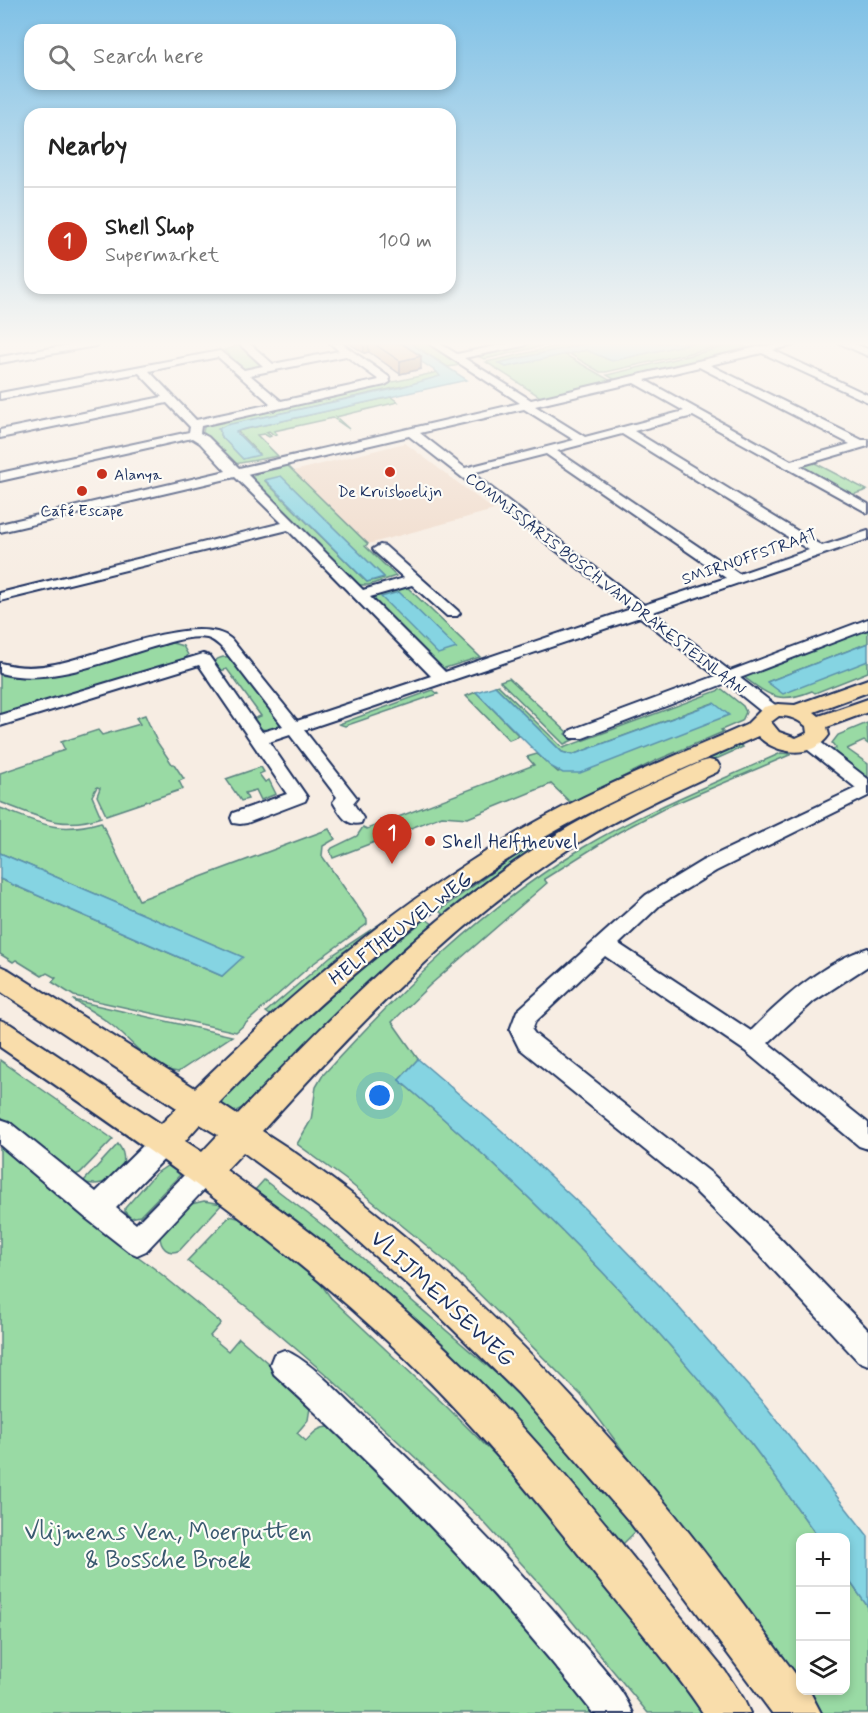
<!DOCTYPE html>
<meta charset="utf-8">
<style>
body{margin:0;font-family:Mynerve,sans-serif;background:#f6f6f6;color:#222}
.controls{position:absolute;right:18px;bottom:18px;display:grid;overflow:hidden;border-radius:12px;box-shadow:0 3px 9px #0003}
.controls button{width:54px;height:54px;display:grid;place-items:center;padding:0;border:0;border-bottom:2px solid #e0e0e0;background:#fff;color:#222;font:30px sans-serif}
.you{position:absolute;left:380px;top:1096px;width:21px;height:21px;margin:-15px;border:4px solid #fff;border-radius:50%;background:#1a73e8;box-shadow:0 0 0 9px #1a73e833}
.badge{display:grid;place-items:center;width:39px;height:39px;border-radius:50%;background:#c8321e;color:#fff;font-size:20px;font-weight:700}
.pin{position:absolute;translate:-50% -50px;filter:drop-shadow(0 2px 3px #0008)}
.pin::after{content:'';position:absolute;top:32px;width:21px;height:18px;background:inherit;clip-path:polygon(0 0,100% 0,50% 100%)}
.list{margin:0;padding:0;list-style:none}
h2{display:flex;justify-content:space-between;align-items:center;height:78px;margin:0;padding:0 24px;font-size:26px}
h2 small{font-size:20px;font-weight:400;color:#767676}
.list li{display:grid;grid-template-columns:39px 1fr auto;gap:18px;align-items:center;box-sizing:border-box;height:108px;padding:0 24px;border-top:2px solid #e0e0e0}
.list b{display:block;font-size:22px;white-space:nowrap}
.list p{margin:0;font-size:20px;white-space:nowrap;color:#767676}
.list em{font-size:20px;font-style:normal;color:#767676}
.icon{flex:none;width:33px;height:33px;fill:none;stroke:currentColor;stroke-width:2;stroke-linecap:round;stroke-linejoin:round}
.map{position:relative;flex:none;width:868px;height:1713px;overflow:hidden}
.search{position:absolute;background:#fff;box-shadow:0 3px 9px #0003;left:24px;top:24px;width:432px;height:66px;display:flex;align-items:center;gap:15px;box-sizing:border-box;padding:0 21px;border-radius:18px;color:#767676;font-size:22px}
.panel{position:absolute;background:#fff;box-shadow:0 3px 9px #0003;left:24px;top:108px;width:432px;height:186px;border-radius:18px}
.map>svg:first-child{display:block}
</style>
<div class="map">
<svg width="868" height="1713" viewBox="0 0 868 1713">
<rect width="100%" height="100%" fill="#f7ede3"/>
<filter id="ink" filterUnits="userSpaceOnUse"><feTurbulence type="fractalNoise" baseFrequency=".0167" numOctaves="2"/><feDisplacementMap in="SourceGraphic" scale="12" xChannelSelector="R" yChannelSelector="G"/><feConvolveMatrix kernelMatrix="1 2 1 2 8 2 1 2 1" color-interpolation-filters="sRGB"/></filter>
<g filter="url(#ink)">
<path fill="#f0dbcb" d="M 405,443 L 494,510 L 368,544 L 290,472 Z"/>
<g fill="#99daa4" stroke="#5a8481" stroke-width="1.5" fill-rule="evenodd">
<path d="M 410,343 L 427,343 L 460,365 L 448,367 Z"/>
<path d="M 532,343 L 543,343 L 547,345 L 485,359 L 474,355 Z"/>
<path d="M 572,343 L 589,343 L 499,363 L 506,367 L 564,354 L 611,381 L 542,398 L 486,362 Z"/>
<path d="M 692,343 L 734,343 L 606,372 L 600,372 L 568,353 L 589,350 L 609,360 L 616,360 Z"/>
<path d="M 737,344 L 752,349 L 617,381 L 607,375 Z"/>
<path d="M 238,346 L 243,347 L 266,366 L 245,370 L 224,350 Z"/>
<path d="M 438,372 L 440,375 L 439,378 L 232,424 L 220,430 L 220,435 L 243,459 L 259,454 L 237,431 L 391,397 L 398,402 L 336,417 L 349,429 L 333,418 L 274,431 L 277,434 L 274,435 L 269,431 L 266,432 L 271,436 L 269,437 L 264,434 L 257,435 L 278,456 L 235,464 L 203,432 L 204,427 L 211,422 Z"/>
<path d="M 813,462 L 867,490 L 852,495 L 798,467 Z"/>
<path d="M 288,466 L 368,544 L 365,546 L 396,576 L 369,585 L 357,585 L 251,477 L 258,473 ZM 281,477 L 384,577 L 384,578 L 367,582 L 265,481 Z"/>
<path d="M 406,586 L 480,657 L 442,669 L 372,601 L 375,595 Z"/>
<path d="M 868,629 L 868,643 L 767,682 L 868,661 L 868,672 L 815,693 L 812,691 C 780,704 771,697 745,678 L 748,674 Z"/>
<path d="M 172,643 L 183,646 L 188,655 L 184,660 L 0,716 L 0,675 C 51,687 120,653 172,643 Z"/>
<path d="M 231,657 L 281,722 C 276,730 267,731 258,728 L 250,720 L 261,716 L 227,669 L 216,672 L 212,664 C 217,657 224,656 231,657 Z"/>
<path d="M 509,678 L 567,732 L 565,734 L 573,740 L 564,744 L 500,681 Z"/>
<path d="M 498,685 L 563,748 L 722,689 L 743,706 L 746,712 L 742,721 L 721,730 L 723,732 L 655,761 L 571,803 L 551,784 L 468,818 L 442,816 L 333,858 L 330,851 L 332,848 L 357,836 L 363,827 L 367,829 L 534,765 L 527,757 L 537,754 L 558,772 L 713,703 L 572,755 L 562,752 L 495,686 Z"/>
<path d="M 433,690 L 438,694 L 345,726 L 339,724 Z"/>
<path d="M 476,692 L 519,736 L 509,740 L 466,696 Z"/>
<path d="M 145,715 L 157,742 L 172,764 L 174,764 L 184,779 L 179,781 L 183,789 L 106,815 L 97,796 L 100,788 L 97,787 L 92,796 L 101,817 C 62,831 37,816 0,802 L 0,773 L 51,756 L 52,754 L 65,750 L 61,742 L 98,730 L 102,735 L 140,724 L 136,718 Z"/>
<path d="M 867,723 L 868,744 L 864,741 L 847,749 L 868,764 L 868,781 L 835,756 L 833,750 L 836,748 L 832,743 L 838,735 Z"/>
<path d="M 737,742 L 743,747 L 696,768 L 448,915 L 444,915 L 439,911 L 558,824 Z"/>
<path d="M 781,753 L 792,754 L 667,807 L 619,832 L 544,879 L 547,883 L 430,985 L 392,1022 L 418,1059 L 399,1080 C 528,1190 648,1311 752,1445 C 775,1475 796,1507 818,1537 L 800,1538 L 800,1686 L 581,1395 L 448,1263 L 345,1179 L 297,1144 L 311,1120 L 316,1087 L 323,1075 C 399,991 487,905 584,847 C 646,810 715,783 781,753 Z"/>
<path d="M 261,767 L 264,772 L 259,774 L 265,782 L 269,780 L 276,794 L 261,800 L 256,790 L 245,793 L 248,799 L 241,801 L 226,779 Z"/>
<path d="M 0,808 C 41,823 57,835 101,822 L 139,900 L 329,829 L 335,839 L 323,846 L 322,856 L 367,920 L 367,924 L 310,966 L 236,1032 L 74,996 L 52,982 L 56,978 L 47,973 L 42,976 L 16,960 L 13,962 L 0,954 L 0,879 L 222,976 L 242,957 L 0,853 Z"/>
<path d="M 401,910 L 402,913 L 343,952 L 270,1015 L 266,1012 L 331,956 Z"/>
<path d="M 426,919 L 434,925 L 365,984 L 242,1108 L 234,1112 L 221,1104 C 224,1092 244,1077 254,1067 C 308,1014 365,965 426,919 Z"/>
<path d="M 73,1000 L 232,1036 L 178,1072 C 151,1070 130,1038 109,1023 C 97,1014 85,1007 73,1000 Z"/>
<path d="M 0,1060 L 113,1139 L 80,1173 L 75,1175 L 68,1171 L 0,1116 Z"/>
<path d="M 118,1144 C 136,1167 108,1191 83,1182 Z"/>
<path d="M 0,1146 L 77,1212 L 155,1269 L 221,1323 L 210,1336 L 228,1351 L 239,1338 L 314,1403 L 310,1408 L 308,1420 L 297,1433 L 306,1441 C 314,1432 319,1426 332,1427 L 422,1509 L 600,1713 L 0,1713 Z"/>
<path d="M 170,1164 L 181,1173 L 179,1176 L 140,1216 L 131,1218 L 125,1212 L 125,1208 L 155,1174 Z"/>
<path d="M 264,1180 L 338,1237 L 520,1394 L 637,1530 L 621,1546 L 402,1311 L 331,1248 L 255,1190 Z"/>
<path d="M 204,1201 L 222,1204 L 180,1250 C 168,1256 160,1247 160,1236 L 187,1205 Z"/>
<path d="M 230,1216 L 253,1222 L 318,1280 L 331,1298 L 448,1408 L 545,1505 L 709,1713 L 648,1713 L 551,1596 L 480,1518 L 329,1377 L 247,1307 L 187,1261 Z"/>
<path d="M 846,1576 L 868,1607 L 868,1713 L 820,1713 L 803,1691 L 846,1690 Z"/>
</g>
<g fill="#85d4e2" stroke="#5b92ad" stroke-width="1.5">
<path d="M 393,343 L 410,343 L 467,380 L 241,430 L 236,432 L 259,455 L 243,459 L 220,435 L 220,430 L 218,429 L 226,425 L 394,389 L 440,376 L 437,372 Z"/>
<path d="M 589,343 L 692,343 L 612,361 L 586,350 L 506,367 L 498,363 Z"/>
<path d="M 281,476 L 384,577 L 367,582 L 265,480 Z"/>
<path d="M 399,592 L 456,648 L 457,648 L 438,654 L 381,597 Z"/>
<path d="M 868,643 L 868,661 L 783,694 L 767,682 Z"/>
<path d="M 495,686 L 562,752 L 572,755 L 714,703 L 729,715 L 580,773 L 563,773 L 550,766 L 476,692 Z"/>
<path d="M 0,853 L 243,957 L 222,976 L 0,879 Z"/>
<path d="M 418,1059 L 501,1130 L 585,1209 L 659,1285 L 765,1405 L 868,1536 L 868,1607 L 846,1576 L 846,1538 L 818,1537 C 796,1507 775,1475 752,1445 C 648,1311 528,1190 399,1080 Z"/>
</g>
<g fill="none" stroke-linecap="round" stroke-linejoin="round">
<g stroke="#1b2f5e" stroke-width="4">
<g id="minor">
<path d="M 80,343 L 100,343 L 95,346 L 0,363 L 0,357 Z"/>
<path d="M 238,343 L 249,343 L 273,364 L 339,351 L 330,343 L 341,343 L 389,377 L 390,382 L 385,385 L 201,426 L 200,433 L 208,437 L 239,468 L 520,403 L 428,343 L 439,343 L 457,354 L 510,343 L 528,343 L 523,346 L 464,358 L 531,400 L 762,346 L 795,343 L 794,345 L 773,350 L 868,395 L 868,402 L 762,353 L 710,365 L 862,440 L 868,440 L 868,446 L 800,466 L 868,504 L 868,513 L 693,416 L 634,431 L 822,546 L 868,531 L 868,539 L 653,612 L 730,671 L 868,619 L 868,629 L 740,678 L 779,708 L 781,712 L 779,716 L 767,716 L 726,683 L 583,738 L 571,738 L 568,734 L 571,730 L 716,676 L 640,617 L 304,730 L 357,798 L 353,803 L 363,818 L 361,823 C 346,827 340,813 333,802 L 337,797 L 290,735 L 269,742 L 307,797 L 305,801 L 247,823 L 240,824 L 233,823 L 231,818 L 233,813 L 287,794 L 199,665 L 0,726 L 0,715 L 203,654 L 209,656 L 262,732 L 283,726 L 225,651 C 220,646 215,640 207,638 C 189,635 169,643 153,647 C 105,661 50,686 0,673 L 0,663 C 19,668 36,668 55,664 C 97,657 197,611 231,639 L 297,721 L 431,676 L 288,530 L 0,601 L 0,593 L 282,523 L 235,477 L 0,532 L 0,524 L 226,471 L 200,443 L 192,438 L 0,481 L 0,473 L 189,432 L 190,427 L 167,403 L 0,438 L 0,430 L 162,397 L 139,373 L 0,399 L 0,393 L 220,351 L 244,370 L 263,366 ZM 346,356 L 379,380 L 281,401 L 250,375 ZM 218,357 L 271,404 L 196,420 L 149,371 ZM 699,367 L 850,444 L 791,461 L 645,380 ZM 634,383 L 684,411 L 585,437 L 535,406 ZM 524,409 L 574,440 L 465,468 L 420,433 ZM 622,434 L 809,550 L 739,574 L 557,451 ZM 409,436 L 631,609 L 445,672 L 370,597 L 412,585 L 447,616 L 457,616 L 460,613 L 457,610 L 385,546 L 380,545 L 373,549 L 375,552 L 404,578 L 363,590 L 247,474 ZM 546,454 L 726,578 L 644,605 L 472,473 Z"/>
<path d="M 839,343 L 852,343 L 868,349 L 868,356 Z"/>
<path d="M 809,737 L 815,738 L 868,779 L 868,796 L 716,871 L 660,905 L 619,944 L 751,1031 C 783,998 824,962 868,948 L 868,966 L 814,1001 L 768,1043 L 868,1123 L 868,1149 L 859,1146 L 745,1051 L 605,956 L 535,1022 L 532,1030 L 535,1034 L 711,1173 L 776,1234 L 868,1330 L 868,1365 L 858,1361 L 757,1252 L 693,1189 L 519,1048 L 510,1030 L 517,1011 L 646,895 L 702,861 L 856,788 L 803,746 L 800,742 L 803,738 Z"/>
<path d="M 0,1119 L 9,1122 L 96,1192 L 155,1134 L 164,1131 L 173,1134 L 176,1142 L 173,1150 L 116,1208 L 136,1224 L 196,1163 L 205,1159 L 214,1163 L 218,1171 L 214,1179 L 146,1251 L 137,1255 L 128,1251 L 87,1219 L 0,1145 Z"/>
<path d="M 284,1350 C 309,1360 337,1391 357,1410 C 433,1481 506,1554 573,1633 C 593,1657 620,1683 633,1713 L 593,1713 C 497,1590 389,1479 274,1374 L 270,1364 L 274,1354 Z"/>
</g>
</g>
<g stroke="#1b2f5e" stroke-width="4">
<path id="major" d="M 868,679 L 868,692 L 814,712 L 819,716 L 868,699 L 868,712 L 827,727 L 829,735 C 813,759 776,755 758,736 C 686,768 613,798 545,837 C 423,908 317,1002 219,1103 L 237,1115 C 334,1013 432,913 551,838 C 598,808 650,785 701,762 L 709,760 L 717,762 L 720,767 L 717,772 C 666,796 614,819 567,850 C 450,927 355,1028 262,1131 C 410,1225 542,1358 656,1492 C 707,1552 752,1617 800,1680 L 800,1690 L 809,1690 L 821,1713 L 772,1713 L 629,1521 L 518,1393 L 409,1286 L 325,1212 L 243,1152 L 226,1170 C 295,1220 363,1271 425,1329 C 537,1431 629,1554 725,1671 L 743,1698 L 750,1713 L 703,1713 C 673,1668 637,1627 603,1585 C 540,1505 475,1424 400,1353 C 278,1237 139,1142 0,1047 L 0,1020 L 10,1024 L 161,1124 L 177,1108 L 0,991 L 0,966 L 9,970 L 195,1088 C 296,989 403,898 527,827 C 596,787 672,758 746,725 L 764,707 L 778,704 L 795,705 ZM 779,716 C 790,716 797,719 806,726 L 807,733 L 796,738 L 779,732 L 771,722 ZM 200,1124 L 218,1135 L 202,1152 L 185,1141 Z"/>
</g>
<use href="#minor" fill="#fdfcf7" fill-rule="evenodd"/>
<use href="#major" fill="#f9ddab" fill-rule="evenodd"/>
</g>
<path fill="#c2997e" stroke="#1b2f5e" stroke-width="1.5" d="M 349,343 L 401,343 L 421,369 L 400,374 L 369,352 L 364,353 Z"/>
<g fill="#9e7d66" stroke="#1b2f5e" stroke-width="1.5">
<path d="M 363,343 L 368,343 L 369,352 L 364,353 Z"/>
<path d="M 421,356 L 421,369 L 400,374 L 400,361 Z"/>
</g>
<path fill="#e1b292" stroke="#1b2f5e" stroke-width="1.5" d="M 373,343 L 401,343 L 421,356 L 400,361 Z"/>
</g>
<linearGradient id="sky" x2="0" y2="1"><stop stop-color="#80c1e6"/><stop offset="0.59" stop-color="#fbf7f2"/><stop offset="1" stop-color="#fbf7f2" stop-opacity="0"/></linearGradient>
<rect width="868" height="582" fill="url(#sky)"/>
<g fill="#c8321e" stroke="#fdfcf7" stroke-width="2">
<circle cx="390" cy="472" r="6"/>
<circle cx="102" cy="474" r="6"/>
<circle cx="82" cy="491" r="6"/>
<circle cx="430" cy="841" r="6"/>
</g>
<g text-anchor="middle" stroke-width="4.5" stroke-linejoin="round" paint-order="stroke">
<g font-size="16" fill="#1b2f5e" stroke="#fdfcf7">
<text x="114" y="480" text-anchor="start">Alanya</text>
<text x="390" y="497">De Kruisboelijn</text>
<text x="82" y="516">Café Escape</text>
</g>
<g font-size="16" fill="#1b2f5e" stroke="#fdfcf7">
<text transform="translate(749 556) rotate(-19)" y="6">SMIRNOFFSTRAAT</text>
<text transform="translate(606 583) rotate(38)" y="6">COMMISSARIS BOSCH VAN DRAKESTEINLAAN</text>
</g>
<g font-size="20" fill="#1b2f5e" stroke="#fdfcf7" text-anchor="start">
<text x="442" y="848">Shell Helftheuvel</text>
</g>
<g font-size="20" fill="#1b2f5e" stroke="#fdfcf7">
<text transform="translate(400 928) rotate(-37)" y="7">HELFTHEUVELWEG</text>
</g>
<g font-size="24" fill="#1b2f5e" stroke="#fdfcf7">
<text transform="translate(443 1298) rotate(43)" y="8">VLIJMENSEWEG</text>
</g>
<g font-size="24" fill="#3a5a70" stroke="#fdfcf7">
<text x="168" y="1539">Vlijmens Ven, Moerputten<tspan x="168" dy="28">&amp; Bossche Broek</tspan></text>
</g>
</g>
</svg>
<div class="controls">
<button>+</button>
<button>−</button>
<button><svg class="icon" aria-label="layers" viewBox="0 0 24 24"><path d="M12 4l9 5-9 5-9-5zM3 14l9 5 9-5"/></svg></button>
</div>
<div class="you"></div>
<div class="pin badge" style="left:392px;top:864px">1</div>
<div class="search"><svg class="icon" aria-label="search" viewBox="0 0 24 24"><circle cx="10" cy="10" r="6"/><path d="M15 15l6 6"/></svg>Search here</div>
<section class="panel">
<h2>Nearby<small></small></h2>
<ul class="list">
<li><span class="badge">1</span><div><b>Shell Shop</b><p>Supermarket</p></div><em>100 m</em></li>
</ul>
</section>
</div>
